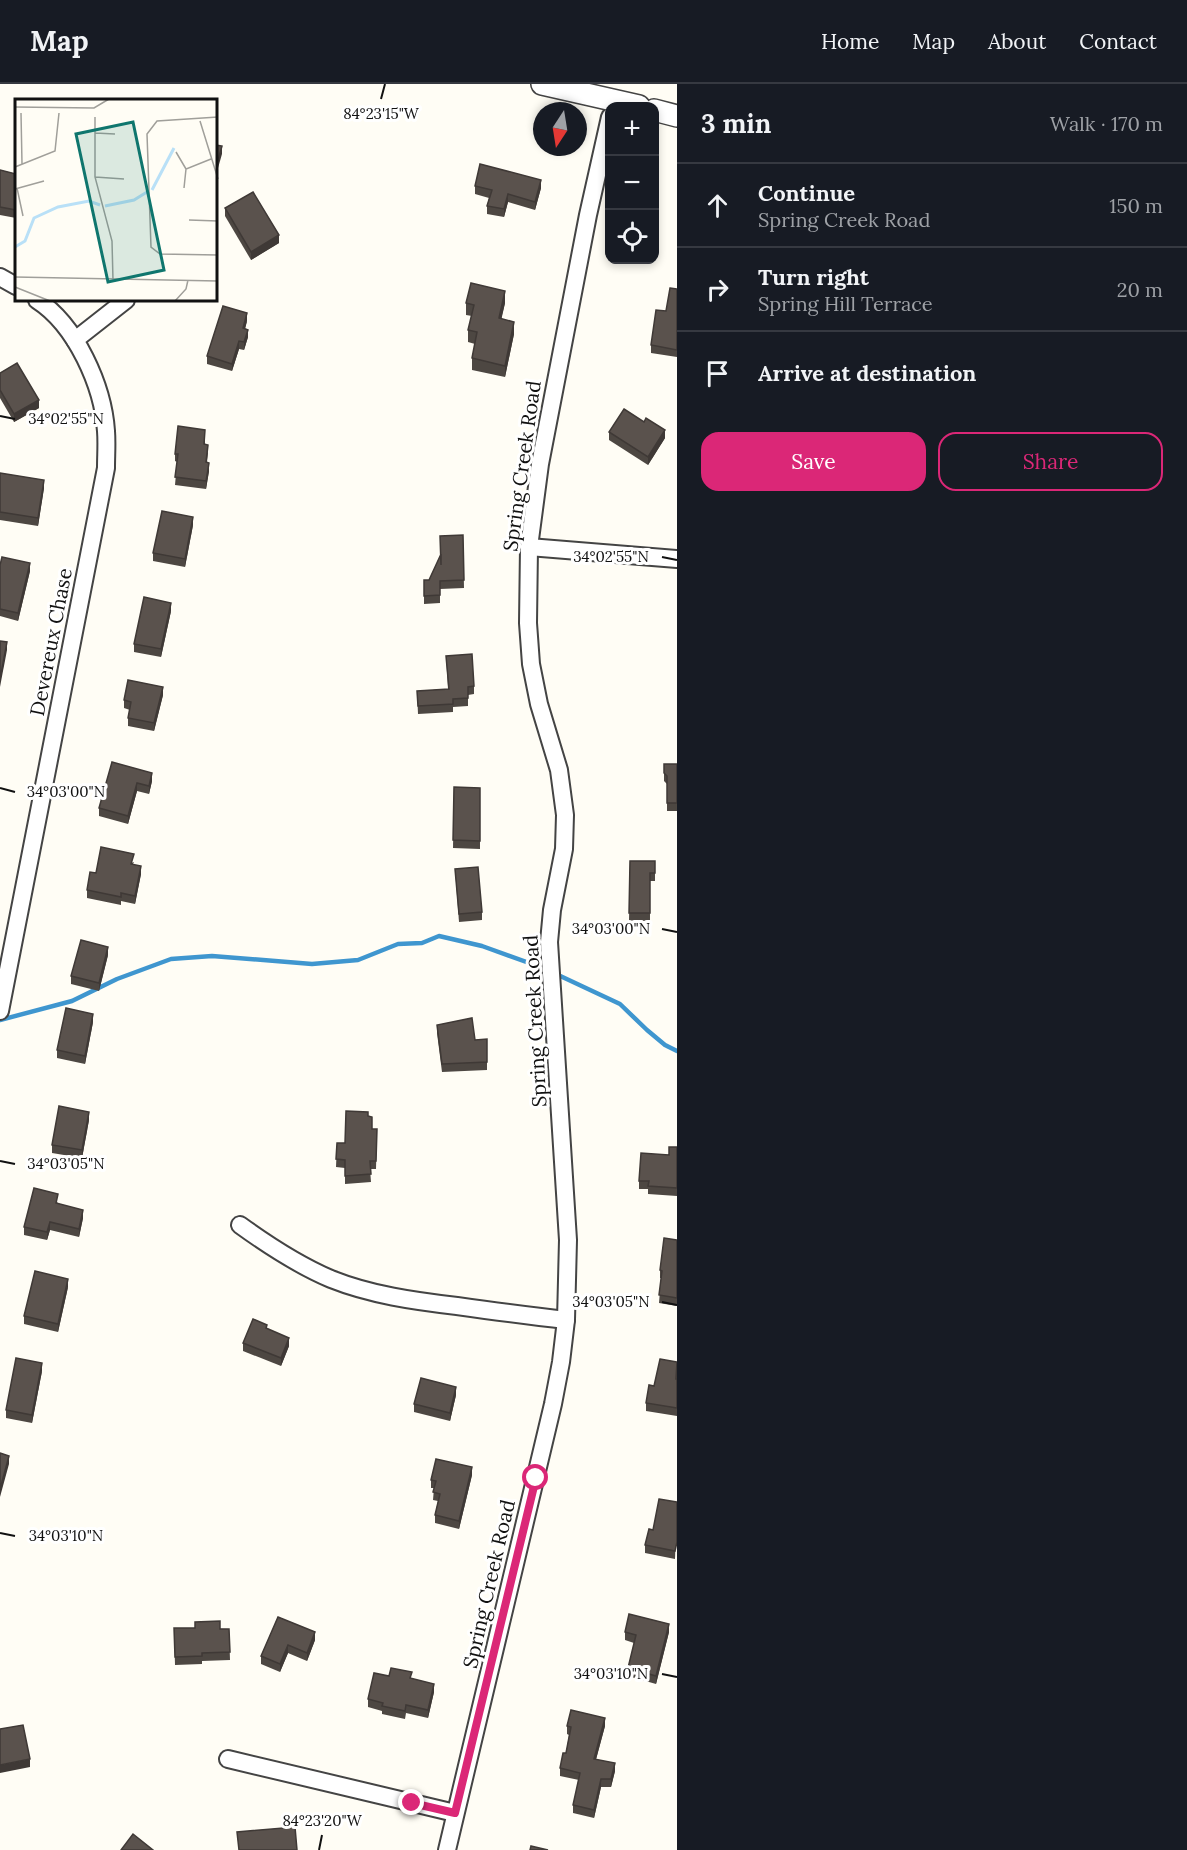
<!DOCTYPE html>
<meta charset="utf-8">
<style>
body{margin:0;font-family:Lora,serif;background:#242831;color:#f1f3f6}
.controls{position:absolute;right:18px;top:18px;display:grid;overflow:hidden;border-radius:12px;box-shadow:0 3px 9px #0003}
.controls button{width:54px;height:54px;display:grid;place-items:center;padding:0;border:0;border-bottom:2px solid #363941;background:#171b24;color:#f1f3f6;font:30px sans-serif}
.compass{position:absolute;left:533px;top:18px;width:54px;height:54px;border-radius:50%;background:#171b24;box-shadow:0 3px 9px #0003;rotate:192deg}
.stop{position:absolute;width:18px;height:18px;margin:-14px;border:4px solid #db2777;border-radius:50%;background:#fff}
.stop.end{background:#db2777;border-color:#fff;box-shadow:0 2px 6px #0008}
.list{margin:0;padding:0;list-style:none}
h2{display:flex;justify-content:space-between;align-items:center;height:78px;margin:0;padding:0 24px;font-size:26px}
h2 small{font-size:20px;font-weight:400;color:#9ea1a6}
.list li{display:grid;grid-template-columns:39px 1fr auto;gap:18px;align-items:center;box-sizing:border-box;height:84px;padding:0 24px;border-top:2px solid #363941}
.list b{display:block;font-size:22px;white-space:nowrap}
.list p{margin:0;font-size:20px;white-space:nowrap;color:#9ea1a6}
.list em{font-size:20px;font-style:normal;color:#9ea1a6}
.actions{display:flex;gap:12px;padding:18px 24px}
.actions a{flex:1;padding:14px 0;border:2px solid #db2777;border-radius:18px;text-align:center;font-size:21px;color:#db2777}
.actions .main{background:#db2777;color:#fff}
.icon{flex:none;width:33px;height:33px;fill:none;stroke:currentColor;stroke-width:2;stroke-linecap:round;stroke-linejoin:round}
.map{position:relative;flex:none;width:677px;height:1766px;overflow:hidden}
header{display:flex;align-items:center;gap:36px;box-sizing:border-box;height:84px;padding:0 30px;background:#171b24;border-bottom:2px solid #363941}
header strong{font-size:28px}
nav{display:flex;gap:33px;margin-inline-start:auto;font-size:21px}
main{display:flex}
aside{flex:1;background:#171b24}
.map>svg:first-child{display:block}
</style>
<header>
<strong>Map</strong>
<nav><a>Home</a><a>Map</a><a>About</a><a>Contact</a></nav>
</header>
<main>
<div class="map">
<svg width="677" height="1766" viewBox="0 0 677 1766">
<rect width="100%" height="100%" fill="#fffdf5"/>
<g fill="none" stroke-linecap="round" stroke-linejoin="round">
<g stroke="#3f96cf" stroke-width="4.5">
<path d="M 556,890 L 620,920 L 647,946 L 665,961 L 677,967"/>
<path d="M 0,936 L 72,917 L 117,895 L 171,875 L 212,872 L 312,880 L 358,876 L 398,860 L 422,859 L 439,852 L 482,862 L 546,885"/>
</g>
<g stroke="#444" stroke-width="20">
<g id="minor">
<path d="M 0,193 L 16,202"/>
<path d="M 75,256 L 126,216"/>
<path d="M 529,463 L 677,475"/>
<path d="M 0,927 L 106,384 C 106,371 107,359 106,347 C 103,302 76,241 37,216"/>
<path d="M 240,1141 C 269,1162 298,1181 331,1195 C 371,1211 414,1217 457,1222 C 493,1227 530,1232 566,1236"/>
<path d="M 228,1675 L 455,1729"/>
<path d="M 447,1766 L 553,1320 L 561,1278 L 566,1236 L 568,1156 L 549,858 L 552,826 L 564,765 L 565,731 L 559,686 L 539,620 L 531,580 L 528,539 L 529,463 L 540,380 L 588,131 L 610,33"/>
</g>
</g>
<g stroke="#444" stroke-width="24">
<g id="tertiary">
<path d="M 542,0 L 639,22"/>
<path d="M 654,26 L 677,32"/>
</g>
</g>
<use href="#minor" stroke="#fff" stroke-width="16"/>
<use href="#tertiary" stroke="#fff" stroke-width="21"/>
</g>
<g fill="#4d4742">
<path d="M 0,86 L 16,90 L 16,134 L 0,131 Z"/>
<path d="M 475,102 L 541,104 L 535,126 L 508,118 L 504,133 L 487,130 L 487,122 L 489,114 L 475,110 Z"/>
<path d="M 225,124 L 279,159 L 251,176 L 225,132 Z"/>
<path d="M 677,205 L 677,273 L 651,269 L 651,261 Z"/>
<path d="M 466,219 L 505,219 L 501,235 L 514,250 L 505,293 L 472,286 L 472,274 L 475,260 L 468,258 L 468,246 L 472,232 L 466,231 Z"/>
<path d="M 247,237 L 245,245 L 248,253 L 244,266 L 239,265 L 232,287 L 207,280 L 207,272 Z"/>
<path d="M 0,289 L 39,324 L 14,338 L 0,314 Z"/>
<path d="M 609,348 L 665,354 L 648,381 L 609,356 Z"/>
<path d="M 205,354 L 205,361 L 208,369 L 207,378 L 209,387 L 206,405 L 175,401 L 177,378 L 175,377 L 175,370 Z"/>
<path d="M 0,389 L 44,404 L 38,442 L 0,436 Z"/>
<path d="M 193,441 L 185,483 L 153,477 L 153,469 Z"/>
<path d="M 463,451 L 464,504 L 440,505 L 440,519 L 424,520 L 424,496 L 429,496 Z"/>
<path d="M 0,481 L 30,487 L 18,537 L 0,532 Z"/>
<path d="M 171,527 L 161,573 L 134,568 L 134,560 Z"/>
<path d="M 446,572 L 474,602 L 474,610 L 468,611 L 468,622 L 453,623 L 453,628 L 418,630 L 417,607 L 448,605 Z"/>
<path d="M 163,611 L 154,647 L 128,642 L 128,634 L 130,626 L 124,624 L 124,616 Z"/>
<path d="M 112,678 L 152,697 L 149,710 L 137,707 L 128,740 L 99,732 L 99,724 Z"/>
<path d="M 664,680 L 677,680 L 677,727 L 667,727 L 667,700 L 664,697 Z"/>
<path d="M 454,703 L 480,704 L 480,765 L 453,764 Z"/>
<path d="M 630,777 L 655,777 L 655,797 L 650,797 L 650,837 L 629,837 Z"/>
<path d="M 134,778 L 133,780 L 141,790 L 135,820 L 121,817 L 121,821 L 87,814 L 87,806 L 96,789 Z"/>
<path d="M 455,785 L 482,828 L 482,836 L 459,838 Z"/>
<path d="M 108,871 L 99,907 L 71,900 L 71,892 Z"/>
<path d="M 93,938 L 85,980 L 57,974 L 57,966 Z"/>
<path d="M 437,941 L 475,956 L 487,955 L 487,986 L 442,988 L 437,949 Z"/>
<path d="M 368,1032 L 372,1045 L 377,1045 L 376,1085 L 370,1085 L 371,1098 L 345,1100 L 345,1084 L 336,1083 L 337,1059 L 345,1059 Z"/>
<path d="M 89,1036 L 82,1074 L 52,1069 L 52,1061 Z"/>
<path d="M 677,1063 L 677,1112 L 648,1110 L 648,1105 L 639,1105 L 639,1097 Z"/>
<path d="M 58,1118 L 57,1120 L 83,1134 L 79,1153 L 50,1146 L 47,1156 L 24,1151 L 24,1143 Z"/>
<path d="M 677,1156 L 677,1222 L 659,1219 L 661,1194 L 660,1194 L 660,1186 Z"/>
<path d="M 68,1203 L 58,1248 L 24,1240 L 24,1232 Z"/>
<path d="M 243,1259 L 289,1262 L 281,1282 L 243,1267 Z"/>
<path d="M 677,1278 L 677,1332 L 646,1327 L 646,1319 L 654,1302 Z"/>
<path d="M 42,1287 L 32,1339 L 6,1334 L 6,1326 Z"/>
<path d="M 456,1311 L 450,1337 L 414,1328 L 414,1320 Z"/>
<path d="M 472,1391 L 459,1445 L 435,1439 L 435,1431 L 438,1417 L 433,1416 L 434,1404 L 431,1404 L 431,1396 Z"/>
<path d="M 677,1418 L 675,1475 L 645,1469 L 645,1461 L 653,1446 Z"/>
<path d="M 278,1533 L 315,1556 L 307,1577 L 288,1569 L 280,1588 L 261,1580 L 261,1572 Z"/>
<path d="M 174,1544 L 229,1545 L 230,1576 L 202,1577 L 202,1580 L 175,1581 Z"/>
<path d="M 625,1548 L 669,1548 L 656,1600 L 628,1592 L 628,1584 L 634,1559 L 625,1556 Z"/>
<path d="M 389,1592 L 412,1595 L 434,1608 L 428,1634 L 406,1629 L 405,1635 L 382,1630 L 382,1627 L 368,1623 L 368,1615 Z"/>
<path d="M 567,1642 L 605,1642 L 596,1675 L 615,1687 L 611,1703 L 601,1703 L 594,1734 L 573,1729 L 573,1721 L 579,1696 L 560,1692 L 560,1684 L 566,1669 L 569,1651 L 567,1650 Z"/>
</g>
<g fill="#3f3936">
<path d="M 222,62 L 222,70 L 216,91 L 216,83 Z"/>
<path d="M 541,96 L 541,104 L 535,126 L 535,118 Z"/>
<path d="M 508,110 L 508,118 L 504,133 L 504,125 Z"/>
<path d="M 279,151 L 279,159 L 251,176 L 251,168 Z"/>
<path d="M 505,207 L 505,219 L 499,246 L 499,234 Z"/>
<path d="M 247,229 L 247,237 L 243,252 L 243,244 Z"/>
<path d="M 514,238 L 514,250 L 505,293 L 505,282 Z"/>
<path d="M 248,246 L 248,253 L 244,266 L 244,258 Z"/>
<path d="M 239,257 L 239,265 L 232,287 L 232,280 Z"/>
<path d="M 39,316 L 39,324 L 14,338 L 14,330 Z"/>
<path d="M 665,346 L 665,354 L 648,381 L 648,373 Z"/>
<path d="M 209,379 L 209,387 L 206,405 L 206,397 Z"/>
<path d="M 44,396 L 44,404 L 38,442 L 38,434 Z"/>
<path d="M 193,433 L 193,441 L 185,483 L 185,475 Z"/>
<path d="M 30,479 L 30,487 L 18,537 L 18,529 Z"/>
<path d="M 171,519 L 171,527 L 161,573 L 161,565 Z"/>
<path d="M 7,558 L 7,566 L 0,603 L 0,595 Z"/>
<path d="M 163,603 L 163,611 L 154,647 L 154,639 Z"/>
<path d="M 152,689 L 152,697 L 149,710 L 149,702 Z"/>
<path d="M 137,699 L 137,707 L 128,740 L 128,732 Z"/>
<path d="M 141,782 L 141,790 L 135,820 L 135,812 Z"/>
<path d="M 108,863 L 108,871 L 99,907 L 99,899 Z"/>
<path d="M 93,930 L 93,938 L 85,980 L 85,972 Z"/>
<path d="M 89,1028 L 89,1036 L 82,1074 L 82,1066 Z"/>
<path d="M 83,1126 L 83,1134 L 79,1153 L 79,1145 Z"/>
<path d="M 50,1138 L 50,1146 L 47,1156 L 47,1148 Z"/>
<path d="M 68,1195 L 68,1203 L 58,1248 L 58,1240 Z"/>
<path d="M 289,1254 L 289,1262 L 281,1282 L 281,1274 Z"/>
<path d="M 42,1279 L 42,1287 L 32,1339 L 32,1331 Z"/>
<path d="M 456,1303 L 456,1311 L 450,1337 L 450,1329 Z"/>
<path d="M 9,1372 L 9,1380 L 0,1413 L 0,1405 Z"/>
<path d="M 472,1383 L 472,1391 L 459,1445 L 459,1437 Z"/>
<path d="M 669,1540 L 669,1548 L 656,1600 L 656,1592 Z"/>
<path d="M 315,1548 L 315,1556 L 307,1577 L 307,1569 Z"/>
<path d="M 288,1561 L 288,1569 L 280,1588 L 280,1580 Z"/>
<path d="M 434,1600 L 434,1608 L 428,1634 L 428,1626 Z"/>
<path d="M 605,1634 L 605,1642 L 594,1683 L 594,1675 Z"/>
<path d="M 30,1675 L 30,1683 L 0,1689 L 0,1681 Z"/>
<path d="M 615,1679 L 615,1687 L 611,1703 L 611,1695 Z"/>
<path d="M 601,1695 L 601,1703 L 594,1734 L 594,1726 Z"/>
</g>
<g fill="#5a524d" stroke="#3f3936" stroke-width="1.5">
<path d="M 216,61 L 222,62 L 216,83 Z"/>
<path d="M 480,80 L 541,96 L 535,118 L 508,110 L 504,125 L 487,122 L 492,106 L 475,102 Z"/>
<path d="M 0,86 L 16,90 L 16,126 L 0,123 Z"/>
<path d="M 253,108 L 279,151 L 251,168 L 225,124 Z"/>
<path d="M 471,199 L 505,207 L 499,234 L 514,238 L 505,282 L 472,274 L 477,248 L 468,246 L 474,221 L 466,219 Z"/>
<path d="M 670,204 L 677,205 L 677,266 L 651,261 L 656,226 L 666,227 Z"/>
<path d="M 223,222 L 247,229 L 243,244 L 248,246 L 244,258 L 239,257 L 232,280 L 207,272 Z"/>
<path d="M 17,279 L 39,316 L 14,330 L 0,306 L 0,289 Z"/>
<path d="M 624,325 L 644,338 L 646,334 L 665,346 L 648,373 L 609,348 Z"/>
<path d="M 178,342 L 205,346 L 204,360 L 208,361 L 206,378 L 209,379 L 206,397 L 175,393 L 178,370 L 175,370 Z"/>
<path d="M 0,389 L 44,396 L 38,434 L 0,428 Z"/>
<path d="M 162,427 L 193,433 L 185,475 L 153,469 Z"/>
<path d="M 463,451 L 464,496 L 440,497 L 440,511 L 424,512 L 424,496 L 429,496 L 441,470 L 441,481 L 440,452 Z"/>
<path d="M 2,473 L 30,479 L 18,529 L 0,525 L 0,481 Z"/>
<path d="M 144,513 L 171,519 L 161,565 L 134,560 Z"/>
<path d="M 0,557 L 7,558 L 0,595 Z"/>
<path d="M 472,570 L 474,602 L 468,603 L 468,614 L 453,615 L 453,620 L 418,622 L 417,607 L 449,605 L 446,572 Z"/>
<path d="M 128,596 L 163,603 L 154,639 L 128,634 L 131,618 L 124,616 Z"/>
<path d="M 112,678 L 152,689 L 149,702 L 137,699 L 128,732 L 99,724 Z"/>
<path d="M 664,680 L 677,680 L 677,719 L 667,719 L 667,692 L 664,689 Z"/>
<path d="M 454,703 L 480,704 L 480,757 L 453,756 Z"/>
<path d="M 101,763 L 134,770 L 131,780 L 141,782 L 135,812 L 121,809 L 121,813 L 87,806 L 90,788 L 96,789 Z"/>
<path d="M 630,777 L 655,777 L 655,789 L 650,789 L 650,829 L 629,829 Z"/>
<path d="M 478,783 L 482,828 L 459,830 L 455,785 Z"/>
<path d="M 81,856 L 108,863 L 99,899 L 71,892 Z"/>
<path d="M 66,924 L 93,930 L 85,972 L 57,966 Z"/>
<path d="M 472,934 L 475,956 L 487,955 L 487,978 L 442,980 L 437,941 Z"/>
<path d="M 59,1022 L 89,1028 L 82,1066 L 52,1061 Z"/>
<path d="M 346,1027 L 368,1028 L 368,1032 L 372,1033 L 372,1045 L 377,1045 L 376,1077 L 370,1077 L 371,1090 L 345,1092 L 345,1076 L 336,1075 L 337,1059 L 345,1059 Z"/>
<path d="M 669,1063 L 677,1063 L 677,1104 L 648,1102 L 649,1097 L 639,1097 L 641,1069 L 669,1071 Z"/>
<path d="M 34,1104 L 58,1110 L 56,1119 L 83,1126 L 79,1145 L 50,1138 L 47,1148 L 24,1143 Z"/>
<path d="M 664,1154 L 677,1156 L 677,1214 L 659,1211 L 662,1187 L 660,1186 Z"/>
<path d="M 35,1187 L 68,1195 L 58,1240 L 24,1232 Z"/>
<path d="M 253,1235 L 267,1241 L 266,1244 L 289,1254 L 281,1274 L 243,1259 Z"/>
<path d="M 16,1274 L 42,1279 L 32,1331 L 6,1326 Z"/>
<path d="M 660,1275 L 677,1278 L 676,1295 L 677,1295 L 677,1324 L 646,1319 L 649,1301 L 654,1302 Z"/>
<path d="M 421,1294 L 456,1303 L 450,1329 L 414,1320 Z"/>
<path d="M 0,1369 L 9,1372 L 0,1405 Z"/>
<path d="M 436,1375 L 472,1383 L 459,1437 L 435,1431 L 440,1410 L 433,1408 L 436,1397 L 431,1396 Z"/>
<path d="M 659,1415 L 677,1418 L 677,1458 L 675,1467 L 645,1461 L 649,1445 L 653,1446 Z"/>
<path d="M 629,1530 L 669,1540 L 656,1592 L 628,1584 L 636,1551 L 625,1548 Z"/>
<path d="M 278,1533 L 315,1548 L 307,1569 L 288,1561 L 280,1580 L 261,1572 Z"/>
<path d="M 220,1537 L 220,1545 L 229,1545 L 230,1568 L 202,1569 L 202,1572 L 175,1573 L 174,1544 L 195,1544 L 195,1538 Z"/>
<path d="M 391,1584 L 412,1588 L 410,1594 L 434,1600 L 428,1626 L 406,1621 L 405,1627 L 382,1622 L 383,1619 L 368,1615 L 374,1589 L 389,1592 Z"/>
<path d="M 571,1626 L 605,1634 L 594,1675 L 615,1679 L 611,1695 L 601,1695 L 594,1726 L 573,1721 L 580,1689 L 560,1684 L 563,1669 L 566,1669 L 571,1643 L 567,1642 Z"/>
<path d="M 23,1641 L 30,1675 L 0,1681 L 0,1645 Z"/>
<path d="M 295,1743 L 297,1766 L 239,1766 L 237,1748 Z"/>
<path d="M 133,1750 L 153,1766 L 121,1766 Z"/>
<path d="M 531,1762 L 548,1766 L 530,1766 Z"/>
</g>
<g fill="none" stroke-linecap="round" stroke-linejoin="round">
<path stroke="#db2777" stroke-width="8" d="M 412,1719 L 455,1729 L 536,1394"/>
</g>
<path fill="none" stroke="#111" stroke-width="2" d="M 381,15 L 385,0M 0,332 L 15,335M 662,473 L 677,476M 0,704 L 15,708M 662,845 L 677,848M 0,1077 L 15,1080M 662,1218 L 677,1221M 0,1449 L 15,1452M 662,1590 L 677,1593M 319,1766 L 322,1751"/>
<g text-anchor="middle" stroke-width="6" stroke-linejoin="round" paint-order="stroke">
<g font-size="20" fill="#111" stroke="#fff">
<text transform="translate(522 382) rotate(-82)" y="7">Spring Creek Road</text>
<text transform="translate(51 558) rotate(-79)" y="7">Devereux Chase</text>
<text transform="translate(535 937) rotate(-93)" y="7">Spring Creek Road</text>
<text transform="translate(489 1500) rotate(-77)" y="7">Spring Creek Road</text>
</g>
</g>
<g transform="translate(15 15)">
<rect width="202" height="202" fill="#fffdf5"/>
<path fill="none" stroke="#b9e0f7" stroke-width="3" d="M 137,91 L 159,49M 90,107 L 119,101 L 132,93M 0,148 L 10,142 L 19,119 L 43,108 L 74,102 L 85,106"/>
<path fill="none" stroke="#a09f9a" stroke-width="1.5" d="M 0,8 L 79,9 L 94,0M 6,14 L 7,65M 80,18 L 80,78 L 97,142 L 98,181M 203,18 L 142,22 L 132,35 L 136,148 L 145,155 L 203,156M 185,22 L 203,80M 80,34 L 100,35M 161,53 L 171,70M 0,68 L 40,52 L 44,14M 80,78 L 109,80M 2,89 L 8,117M 169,89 L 171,70 L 196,60M 0,90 L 29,82M 174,121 L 203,122M 0,178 L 203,182M 0,188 L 35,202M 160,202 L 171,190 L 173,181"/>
<path fill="#0f766e" fill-opacity="0.15" stroke="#0f766e" stroke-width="3" d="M 118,23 L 149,171 L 93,183 L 61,35 Z"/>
<rect width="202" height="202" fill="none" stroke="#111" stroke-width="3"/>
</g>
<g font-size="15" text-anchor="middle" fill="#111" stroke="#fff" stroke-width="6" stroke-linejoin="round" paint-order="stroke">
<text x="381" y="35">84°23'15"W</text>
<text x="66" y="340">34°02'55"N</text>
<text x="611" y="478">34°02'55"N</text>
<text x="66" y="713">34°03'00"N</text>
<text x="611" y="850">34°03'00"N</text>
<text x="66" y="1085">34°03'05"N</text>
<text x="611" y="1223">34°03'05"N</text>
<text x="66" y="1457">34°03'10"N</text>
<text x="611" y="1595">34°03'10"N</text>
<text x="322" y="1742">84°23'20"W</text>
</g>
</svg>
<div class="controls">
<button>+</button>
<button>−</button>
<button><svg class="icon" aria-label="locate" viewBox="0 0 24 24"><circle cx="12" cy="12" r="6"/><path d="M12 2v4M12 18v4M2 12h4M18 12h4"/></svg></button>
</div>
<svg class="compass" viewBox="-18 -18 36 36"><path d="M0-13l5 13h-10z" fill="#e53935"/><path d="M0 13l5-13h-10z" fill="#9ea1a6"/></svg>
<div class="stop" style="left:536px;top:1394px"></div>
<div class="stop end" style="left:412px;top:1719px"></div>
</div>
<aside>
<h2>3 min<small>Walk · 170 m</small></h2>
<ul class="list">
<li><svg class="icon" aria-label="ahead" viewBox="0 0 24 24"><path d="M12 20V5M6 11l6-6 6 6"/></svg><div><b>Continue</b><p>Spring Creek Road</p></div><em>150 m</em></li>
<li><svg class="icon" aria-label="right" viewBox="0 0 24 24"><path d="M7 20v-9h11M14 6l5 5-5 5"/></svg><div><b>Turn right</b><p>Spring Hill Terrace</p></div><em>20 m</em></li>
<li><svg class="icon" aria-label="arrive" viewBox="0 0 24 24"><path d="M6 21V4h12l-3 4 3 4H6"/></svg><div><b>Arrive at destination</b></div></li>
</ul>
<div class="actions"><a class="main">Save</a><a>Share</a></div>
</aside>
</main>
